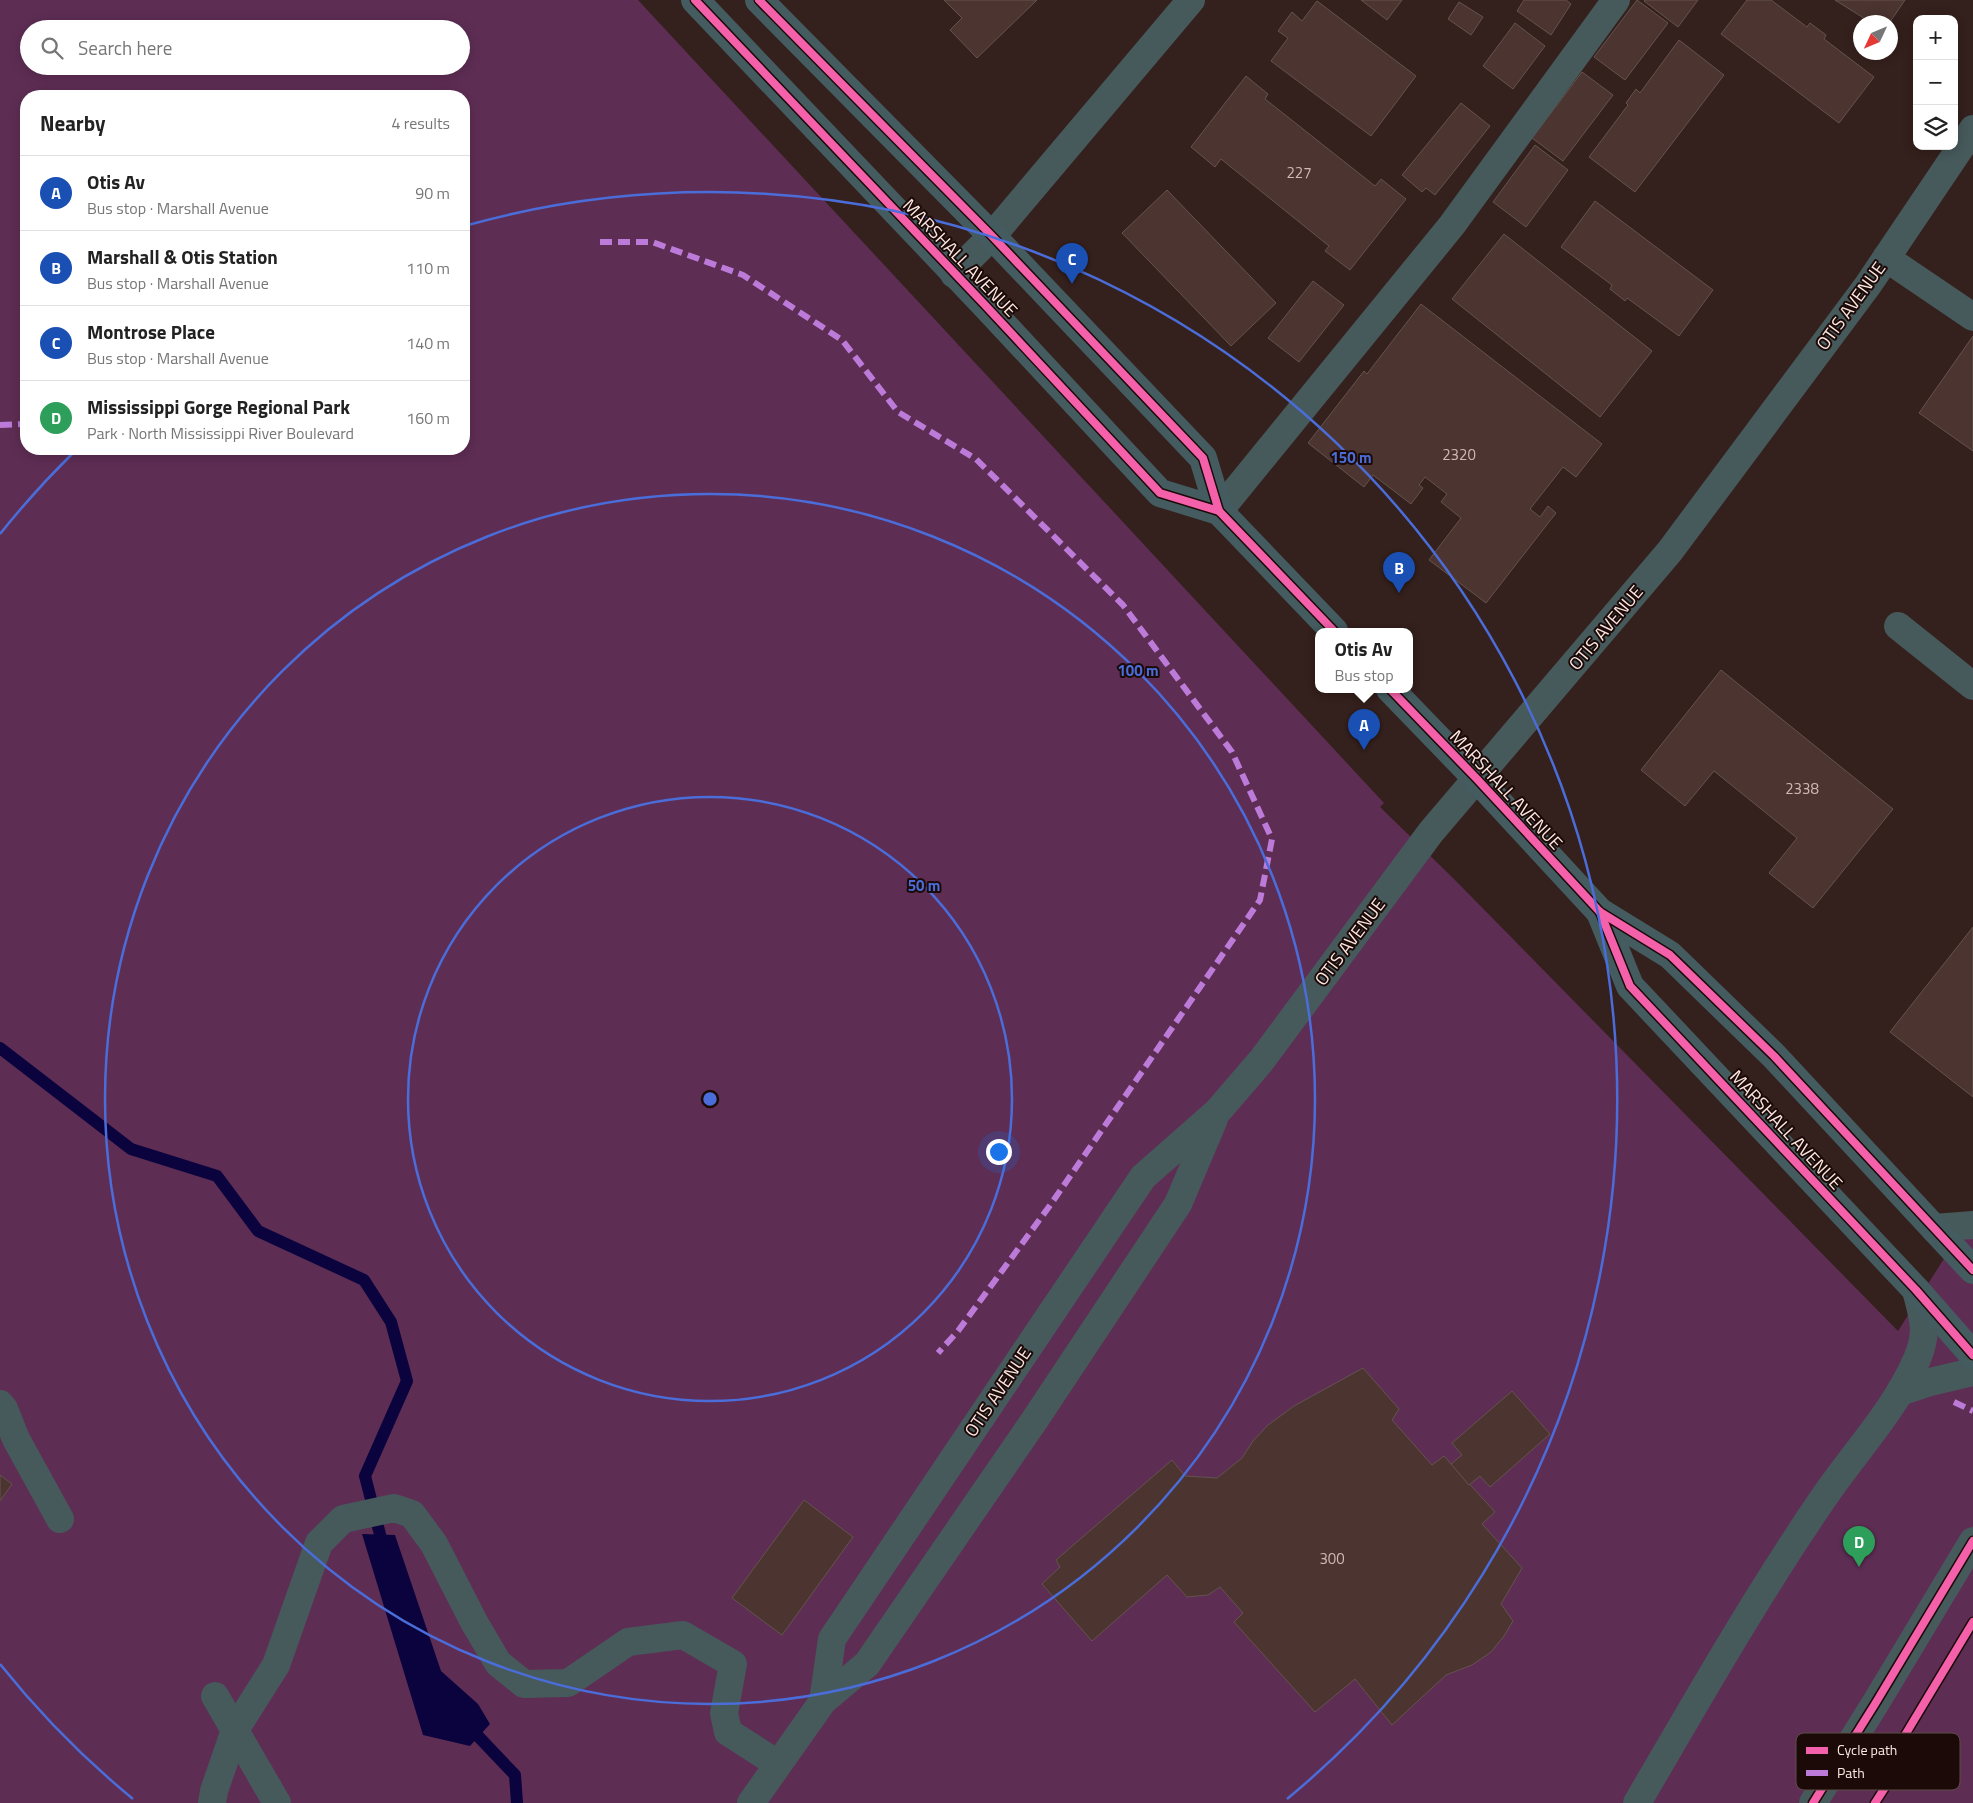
<!DOCTYPE html>
<meta charset="utf-8">
<style>
body{margin:0;font-family:"Titillium Web",sans-serif;background:#f6f6f6;color:#222}
.controls{position:absolute;right:15px;top:15px;display:grid;overflow:hidden;border-radius:10px;box-shadow:0 2px 12px #0003}
.controls button{width:45px;height:45px;display:grid;place-items:center;padding:0;border:0;border-bottom:1px solid #e0e0e0;background:#fff;color:#222;font:25px sans-serif}
.compass{position:absolute;left:1853px;top:15px;width:45px;height:45px;border-radius:50%;background:#fff;box-shadow:0 2px 12px #0003;rotate:226deg}
.you{position:absolute;left:998px;top:1151px;width:18px;height:18px;margin:-12px;border:4px solid #fff;border-radius:50%;background:#1a73e8;box-shadow:0 0 0 8px #1a73e833}
.badge{display:grid;place-items:center;width:32px;height:32px;border-radius:50%;background:#db2777;color:#fff;font-size:16px;font-weight:700}
.pin{position:absolute;translate:-50% -41px;filter:drop-shadow(0 1px 2px #0008)}
.pin::after{content:'';position:absolute;top:26px;width:18px;height:15px;background:inherit;clip-path:polygon(0 0,100% 0,50% 100%)}
.popup{position:absolute;left:1315px;top:628px;width:98px;height:65px;box-sizing:border-box;display:grid;place-content:center;border-radius:10px;background:#fff;filter:drop-shadow(0 1px 4px #0005);font-size:16px;white-space:nowrap;color:#767676}
.popup b{font-size:19px;color:#222}
.popup::after{content:'';position:absolute;left:50%;top:100%;margin-left:-10px;border:10px solid transparent;border-top-color:#fff}
.list{margin:0;padding:0;list-style:none}
h2{display:flex;justify-content:space-between;align-items:center;height:65px;margin:0;padding:0 20px;font-size:21px}
h2 small{font-size:16px;font-weight:400;color:#767676}
.list li{display:grid;grid-template-columns:32px 1fr auto;gap:15px;align-items:center;box-sizing:border-box;height:75px;padding:0 20px;border-top:1px solid #e0e0e0}
.list b{display:block;font-size:19px;white-space:nowrap}
.list p{margin:0;font-size:16px;white-space:nowrap;color:#767676}
.list em{font-size:16px;font-style:normal;color:#767676}
.icon{flex:none;width:28px;height:28px;fill:none;stroke:currentColor;stroke-width:2;stroke-linecap:round;stroke-linejoin:round}
.map{position:relative;flex:none;width:1973px;height:1803px;overflow:hidden}
.search{position:absolute;background:#fff;box-shadow:0 2px 12px #0003;left:20px;top:20px;width:450px;height:55px;display:flex;align-items:center;gap:12px;box-sizing:border-box;padding:0 18px;border-radius:28px;color:#767676;font-size:19px}
.panel{position:absolute;background:#fff;box-shadow:0 2px 12px #0003;left:20px;top:90px;width:450px;height:365px;border-radius:20px}
.map>svg:first-child{display:block}
</style>
<div class="map">
<svg width="1973" height="1803" viewBox="0 0 1973 1803">
<rect width="100%" height="100%" fill="#34201c"/>
<path fill="#5e2d54" fill-rule="evenodd" d="M 0,0 L 638,0 L 1384,803 L 1380,807 L 1454,879 L 1898,1331 L 1973,1213 L 1973,1803 L 0,1803 ZM 29,29 L 461,29 L 461,66 L 29,66 ZM 26,96 L 464,96 L 464,449 L 26,449 Z"/>
<path fill="#0b033d" d="M 362,1534 L 395,1535 L 441,1671 L 478,1704 L 490,1724 L 470,1746 L 423,1735 Z"/>
<g fill="none" stroke-linecap="round" stroke-linejoin="round">
<g stroke="#0b033d" stroke-width="12">
<path d="M 0,1048 L 131,1149 L 217,1176 L 258,1231 L 364,1280 L 391,1322 L 407,1381 L 365,1476 L 384,1550"/>
<path d="M 465,1727 L 476,1734 L 515,1775 L 517,1803"/>
</g>
</g>
<g fill="#4c3530" stroke="#64534f">
<path d="M 944,0 L 1037,0 L 977,58 L 950,30 L 962,18 Z"/>
<path d="M 1361,0 L 1402,0 L 1387,20 Z"/>
<path d="M 1524,0 L 1566,0 L 1571,4 L 1551,35 L 1517,11 Z"/>
<path d="M 1637,0 L 1668,23 L 1625,80 L 1594,57 Z"/>
<path d="M 1645,0 L 1698,0 L 1678,27 L 1644,1 Z"/>
<path d="M 1747,0 L 1771,0 L 1807,27 L 1810,23 L 1826,35 L 1824,39 L 1874,77 L 1839,123 L 1721,34 Z"/>
<path d="M 1835,0 L 1905,0 L 1890,22 L 1870,22 Z"/>
<path d="M 1317,1 L 1416,76 L 1371,136 L 1271,61 L 1288,38 L 1278,31 L 1292,12 L 1302,21 Z"/>
<path d="M 1459,2 L 1483,17 L 1471,35 L 1448,19 Z"/>
<path d="M 1515,23 L 1545,46 L 1513,89 L 1483,66 Z"/>
<path d="M 1679,40 L 1724,75 L 1635,192 L 1589,157 L 1628,105 L 1626,103 L 1636,89 L 1640,93 Z"/>
<path d="M 1582,72 L 1613,95 L 1563,161 L 1532,138 Z"/>
<path d="M 1246,76 L 1268,94 L 1265,99 L 1375,186 L 1381,179 L 1406,199 L 1350,270 L 1325,251 L 1329,246 L 1221,159 L 1215,167 L 1191,147 Z"/>
<path d="M 1461,103 L 1490,126 L 1435,195 L 1426,188 L 1422,192 L 1402,175 Z"/>
<path d="M 1535,145 L 1568,170 L 1526,227 L 1493,202 Z"/>
<path d="M 1167,190 L 1276,303 L 1231,346 L 1122,233 Z"/>
<path d="M 1595,201 L 1713,290 L 1679,336 L 1627,298 L 1625,301 L 1610,289 L 1612,285 L 1561,247 Z"/>
<path d="M 1504,234 L 1652,351 L 1600,417 L 1452,299 Z"/>
<path d="M 1313,281 L 1344,305 L 1299,362 L 1268,338 Z"/>
<path d="M 1421,304 L 1602,444 L 1576,477 L 1563,467 L 1530,509 L 1540,517 L 1548,506 L 1556,513 L 1486,603 L 1429,560 L 1461,518 L 1441,502 L 1447,494 L 1425,477 L 1419,485 L 1423,488 L 1411,504 L 1373,475 L 1364,487 L 1308,443 L 1364,371 L 1367,374 Z"/>
<path d="M 1973,336 L 1973,451 L 1919,413 Z"/>
<path d="M 1721,670 L 1893,809 L 1813,908 L 1769,873 L 1797,838 L 1714,771 L 1685,806 L 1641,770 Z"/>
<path d="M 1973,927 L 1973,1097 L 1890,1032 Z"/>
<path d="M 1363,1368 L 1399,1409 L 1392,1420 L 1432,1465 L 1444,1456 L 1495,1512 L 1482,1524 L 1522,1568 L 1501,1604 L 1513,1621 L 1504,1636 L 1491,1652 L 1472,1665 L 1446,1675 L 1392,1725 L 1355,1679 L 1315,1712 L 1234,1622 L 1243,1613 L 1220,1587 L 1208,1595 L 1187,1597 L 1167,1575 L 1092,1641 L 1042,1584 L 1060,1567 L 1056,1560 L 1172,1460 L 1185,1476 L 1217,1478 L 1242,1458 L 1253,1441 L 1268,1425 L 1294,1406 Z"/>
<path d="M 1512,1391 L 1550,1434 L 1490,1487 L 1480,1476 L 1469,1485 L 1451,1464 L 1462,1455 L 1452,1443 Z"/>
<path d="M 0,1475 L 12,1484 L 0,1501 Z"/>
<path d="M 804,1500 L 853,1537 L 782,1635 L 732,1598 Z"/>
</g>
<g fill="none" stroke-linecap="round" stroke-linejoin="round">
<g stroke="#46595b" stroke-width="28">
<path d="M 1886,258 L 1973,317"/>
<path d="M 954,274 L 992,236 L 1191,0"/>
<path d="M 1219,511 L 1452,225 L 1616,0"/>
<path d="M 1898,626 L 1973,686"/>
<path d="M 1934,1228 L 1973,1225"/>
<path d="M 1900,1392 L 1930,1382 L 1973,1372"/>
<path d="M 0,1404 L 4,1409 L 16,1439 L 60,1519"/>
<path d="M 215,1696 L 277,1803"/>
<path d="M 823,1701 L 832,1639 L 1143,1177 L 1218,1111 L 1261,1061 L 1431,832 L 1670,551 L 1868,285 L 1973,129"/>
<path d="M 212,1803 L 214,1791 L 235,1730 L 276,1665 L 319,1543 L 343,1519 L 394,1508 L 412,1514 L 434,1544 L 474,1622 L 498,1663 L 524,1684 L 568,1683 L 628,1642 L 683,1635 L 733,1664 L 724,1713 L 728,1732 L 778,1764"/>
<path d="M 751,1803 L 823,1701 L 867,1664 L 1036,1418 L 1178,1204 L 1214,1119"/>
<path d="M 1637,1803 C 1696,1702 1754,1600 1820,1503 C 1851,1456 1895,1411 1917,1359 C 1929,1331 1923,1318 1916,1290"/>
<path d="M 1813,1803 L 1875,1704 L 1973,1541"/>
</g>
<g stroke="#445c60" stroke-width="28">
<path d="M 695,0 L 985,305 L 1160,493 L 1219,511"/>
<path d="M 759,0 L 992,236 L 1203,458 L 1219,511 L 1334,631"/>
<path d="M 1390,689 L 1477,779 L 1600,912 L 1670,955 L 1774,1056 L 1973,1270"/>
<path d="M 1600,912 L 1630,986 L 1916,1290 L 1973,1355"/>
</g>
<g stroke="#bd7bd9" stroke-width="6" stroke-dasharray="12 6" stroke-linecap="butt">
<path d="M 600,242 L 652,242 L 743,275 L 842,340 L 898,412 L 976,459 L 1123,605 L 1232,752 L 1272,839 L 1260,900 L 1051,1204 L 958,1331 L 938,1353"/>
<path d="M 0,425 L 26,424"/>
<path d="M 1954,1402 L 1973,1411"/>
</g>
<g stroke="#1b0a07" stroke-width="11">
<g id="cycleway">
<path d="M 695,0 L 985,305 L 1160,493 L 1219,511"/>
<path d="M 759,0 L 992,236 L 1203,458 L 1219,511 L 1334,631"/>
<path d="M 1390,689 L 1477,779 L 1600,912 L 1670,955 L 1774,1056 L 1973,1270"/>
<path d="M 1600,912 L 1630,986 L 1916,1290 L 1973,1355"/>
<path d="M 1813,1803 L 1875,1704 L 1973,1541"/>
<path d="M 1875,1803 L 1886,1786 L 1890,1760 L 1973,1622"/>
</g>
</g>
<use href="#cycleway" stroke="#f560ab" stroke-width="8"/>
</g>
<g fill="none" stroke="#4a6dda" stroke-width="2.5">
<circle cx="710" cy="1099" r="302"/>
<circle cx="710" cy="1099" r="605"/>
<path d="M133 1799A907 907 0 0 1 0 1664M0 534A907 907 0 0 1 74 452M468 225A907 907 0 0 1 1287 1799"/>
</g>
<g text-anchor="middle" stroke-width="4" stroke-linejoin="round" paint-order="stroke">
<g font-size="15" fill="#d0bab6">
<text x="1299" y="178">227</text>
<text x="1459" y="460">2320</text>
<text x="1802" y="794">2338</text>
<text x="1332" y="1564">300</text>
</g>
<g font-size="18" fill="#fce7e2" stroke="#1b0a07">
<text transform="translate(960 258) rotate(46)" y="6">MARSHALL AVENUE</text>
<text transform="translate(1851 306) rotate(-54)" y="6">OTIS AVENUE</text>
<text transform="translate(1606 628) rotate(-50)" y="6">OTIS AVENUE</text>
<text transform="translate(1506 790) rotate(47)" y="6">MARSHALL AVENUE</text>
<text transform="translate(1350 942) rotate(-53)" y="6">OTIS AVENUE</text>
<text transform="translate(1786 1130) rotate(47)" y="6">MARSHALL AVENUE</text>
<text transform="translate(998 1392) rotate(-56)" y="6">OTIS AVENUE</text>
</g>
</g>
<rect x="1796" y="1733" width="164" height="57" rx="8" fill="#1b0a07" stroke="#5e4c49" stroke-width="1"/>
<rect x="1806" y="1747" width="22" height="7" fill="#f560ab"/>
<rect x="1806" y="1770" width="22" height="6" fill="#bd7bd9"/>
<g font-size="14" fill="#fce7e2">
<text x="1837" y="1755">Cycle path</text>
<text x="1837" y="1778">Path</text>
</g>
<circle cx="710" cy="1099" r="8" fill="#4a6dda" stroke="#1b0a07" stroke-width="2.5"/>
<g font-size="15" text-anchor="middle" font-weight="bold" fill="#4a6dda" stroke="#1b0a07" stroke-width="4" stroke-linejoin="round" paint-order="stroke">
<text x="1351" y="463">150 m</text>
<text x="1138" y="676">100 m</text>
<text x="924" y="891">50 m</text>
</g>
</svg>
<div class="controls">
<button>+</button>
<button>−</button>
<button><svg class="icon" aria-label="layers" viewBox="0 0 24 24"><path d="M12 4l9 5-9 5-9-5zM3 14l9 5 9-5"/></svg></button>
</div>
<svg class="compass" viewBox="-18 -18 36 36"><path d="M0-13l5 13h-10z" fill="#e53935"/><path d="M0 13l5-13h-10z" fill="#767676"/></svg>
<div class="you"></div>
<div class="pin badge" style="left:1364px;top:750px;background:#1a4fb4">A</div>
<div class="popup"><b>Otis Av</b>Bus stop</div>
<div class="pin badge" style="left:1399px;top:593px;background:#1a4fb4">B</div>
<div class="pin badge" style="left:1072px;top:284px;background:#1a4fb4">C</div>
<div class="pin badge" style="left:1859px;top:1567px;background:#2e9e5b">D</div>
<div class="search"><svg class="icon" aria-label="search" viewBox="0 0 24 24"><circle cx="10" cy="10" r="6"/><path d="M15 15l6 6"/></svg>Search here</div>
<section class="panel">
<h2>Nearby<small>4 results</small></h2>
<ul class="list">
<li><span class="badge" style="background:#1a4fb4">A</span><div><b>Otis Av</b><p>Bus stop · Marshall Avenue</p></div><em>90 m</em></li>
<li><span class="badge" style="background:#1a4fb4">B</span><div><b>Marshall &amp; Otis Station</b><p>Bus stop · Marshall Avenue</p></div><em>110 m</em></li>
<li><span class="badge" style="background:#1a4fb4">C</span><div><b>Montrose Place</b><p>Bus stop · Marshall Avenue</p></div><em>140 m</em></li>
<li><span class="badge" style="background:#2e9e5b">D</span><div><b>Mississippi Gorge Regional Park</b><p>Park · North Mississippi River Boulevard</p></div><em>160 m</em></li>
</ul>
</section>
</div>
